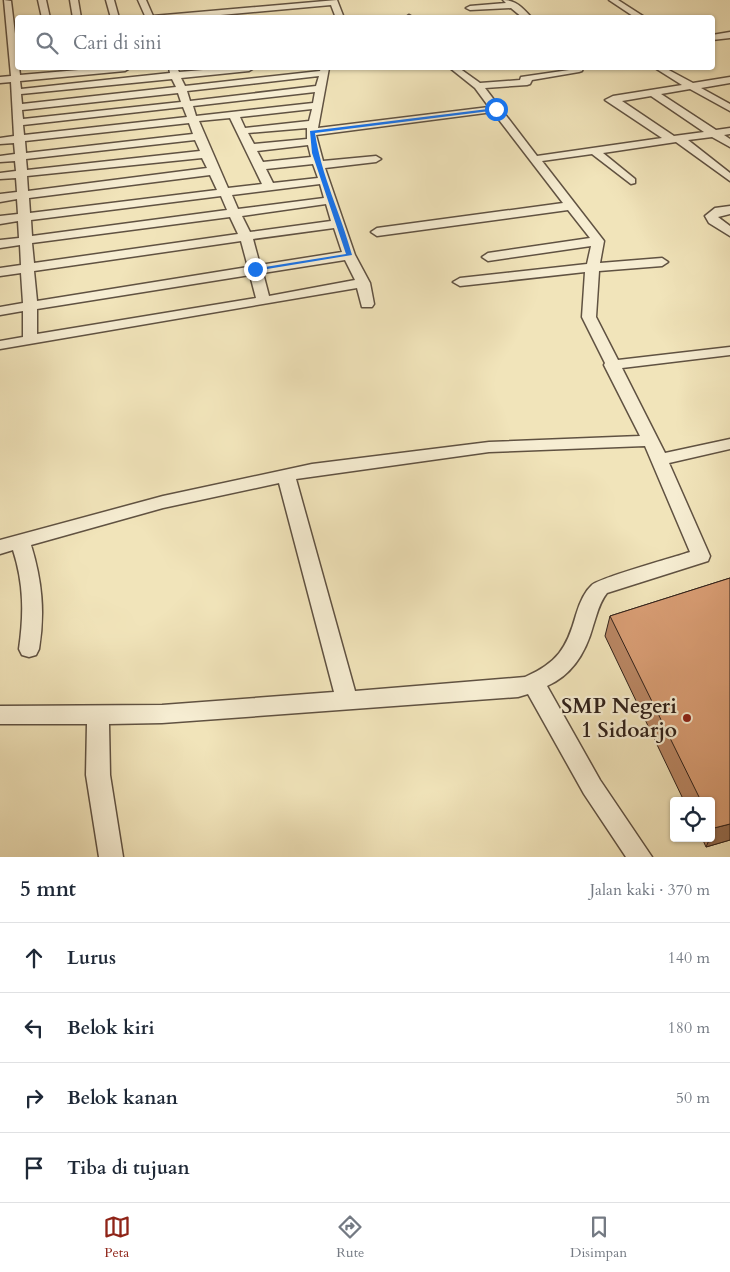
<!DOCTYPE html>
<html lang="id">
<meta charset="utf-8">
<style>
body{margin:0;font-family:Cardo,serif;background:#f6f6f7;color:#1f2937}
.controls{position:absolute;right:15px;bottom:15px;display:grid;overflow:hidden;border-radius:5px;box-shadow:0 1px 4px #0004}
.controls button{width:45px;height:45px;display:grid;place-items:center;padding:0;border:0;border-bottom:1px solid #e0e1e3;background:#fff;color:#1f2937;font:25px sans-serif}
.stop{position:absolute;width:15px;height:15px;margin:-11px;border:4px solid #1a73e8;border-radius:50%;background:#fff}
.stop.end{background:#1a73e8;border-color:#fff;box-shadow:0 1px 5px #0008}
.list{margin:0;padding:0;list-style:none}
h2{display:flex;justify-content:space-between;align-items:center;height:65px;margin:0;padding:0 20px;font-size:21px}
h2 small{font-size:16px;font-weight:400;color:#747a83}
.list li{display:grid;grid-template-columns:32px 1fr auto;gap:15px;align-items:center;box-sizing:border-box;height:70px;padding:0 20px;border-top:1px solid #e0e1e3}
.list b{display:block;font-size:19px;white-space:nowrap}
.list em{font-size:16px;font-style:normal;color:#747a83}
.icon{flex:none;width:28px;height:28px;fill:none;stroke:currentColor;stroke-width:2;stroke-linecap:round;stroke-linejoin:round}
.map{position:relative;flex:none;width:730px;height:857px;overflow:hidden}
.search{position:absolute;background:#fff;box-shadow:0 1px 4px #0004;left:15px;right:15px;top:15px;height:55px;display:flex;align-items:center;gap:12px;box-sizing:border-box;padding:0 18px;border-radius:5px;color:#747a83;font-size:19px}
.sheet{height:345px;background:#fff}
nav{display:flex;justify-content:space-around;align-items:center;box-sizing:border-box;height:70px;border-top:1px solid #e0e1e3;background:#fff;font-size:14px;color:#747a83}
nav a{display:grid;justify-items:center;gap:2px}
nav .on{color:#8f2418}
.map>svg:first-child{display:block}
</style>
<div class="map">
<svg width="730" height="857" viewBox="0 0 730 857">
<rect width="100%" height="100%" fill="#f1e4ba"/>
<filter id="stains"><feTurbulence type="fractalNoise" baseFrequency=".004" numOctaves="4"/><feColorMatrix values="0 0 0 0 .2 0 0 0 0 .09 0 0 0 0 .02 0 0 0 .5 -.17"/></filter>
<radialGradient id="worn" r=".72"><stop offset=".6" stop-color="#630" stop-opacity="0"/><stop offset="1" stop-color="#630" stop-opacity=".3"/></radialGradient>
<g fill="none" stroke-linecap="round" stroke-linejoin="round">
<g stroke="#605242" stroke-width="3">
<g id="street">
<path d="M 4,0 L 11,1 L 20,75 L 102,68 L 130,68 L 125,71 L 20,81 L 21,89 L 170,73 L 169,68 L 177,68 L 179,72 L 227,68 L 254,68 L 249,71 L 181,78 L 185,86 L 320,71 L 321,68 L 329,68 L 318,128 L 489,107 L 475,88 L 450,68 L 459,68 L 480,83 L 520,80 L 521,77 L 583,68 L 582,71 L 579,72 L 532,80 L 530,84 L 527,85 L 485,88 L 537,156 L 662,138 L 605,100 L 613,96 L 682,85 L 655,68 L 665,68 L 693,83 L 730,77 L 730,83 L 701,88 L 730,104 L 730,111 L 690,89 L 661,94 L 716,130 L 730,128 L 730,134 L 724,135 L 730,139 L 730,147 L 712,137 L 688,140 L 730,173 L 730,181 L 676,142 L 603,153 L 635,179 L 635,183 L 631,184 L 592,154 L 542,161 L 604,241 L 600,263 L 662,258 L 668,262 L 662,266 L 599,271 L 596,317 L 618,360 L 730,347 L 730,355 L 622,368 L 665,453 L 730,439 L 730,449 L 669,463 L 710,556 L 708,561 L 607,593 C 599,603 597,614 593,626 C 586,652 572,675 547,686 L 600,780 L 652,857 L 626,857 L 584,794 L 528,694 L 518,697 L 162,723 L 109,724 L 110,775 L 123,857 L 99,857 L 86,775 L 87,724 L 0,724 L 0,706 L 162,705 L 334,692 L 279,483 L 163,508 L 31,545 C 42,581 45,612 39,649 L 36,655 L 29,657 L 22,655 L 19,649 C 24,614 24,584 13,550 L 0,554 L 0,540 L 163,496 L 312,464 L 489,442 L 640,436 L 604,365 L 605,363 L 582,317 L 585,272 L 460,286 L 453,282 L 460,278 L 587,264 L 591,246 L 488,261 L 482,257 L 488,253 L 590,238 L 568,210 L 377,236 L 371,232 L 377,228 L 563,203 L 493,112 L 316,135 L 323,161 L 376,156 L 381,159 L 376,162 L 325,168 L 355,255 L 370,283 L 374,304 L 372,307 L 362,307 L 357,288 L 0,349 L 0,341 L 23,337 L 23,311 L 0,315 L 0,307 L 23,303 L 21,273 L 0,276 L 0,268 L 21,265 L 20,245 L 0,248 L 0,240 L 19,238 L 18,221 L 0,224 L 0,216 L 18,214 L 17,199 L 0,202 L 0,194 L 17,192 L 16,178 L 0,179 L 0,173 L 16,171 L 15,161 L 0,162 L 0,156 L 15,154 L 14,143 L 0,144 L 0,138 L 14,136 L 11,82 L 0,83 L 0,77 L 11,76 ZM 319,76 L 316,86 L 190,101 L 187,91 ZM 172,79 L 176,87 L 22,104 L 21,94 ZM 315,92 L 313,103 L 196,116 L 193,106 ZM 178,93 L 181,102 L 23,119 L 22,110 ZM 651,96 L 704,132 L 674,136 L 622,101 ZM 183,107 L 187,117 L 24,135 L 23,125 ZM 312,109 L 309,121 L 245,128 L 240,117 ZM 230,118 L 262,184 L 228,188 L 199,121 ZM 189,123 L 193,134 L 26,153 L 25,141 ZM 307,128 L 307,139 L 254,144 L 248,133 ZM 195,140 L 200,151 L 27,170 L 26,159 ZM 308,145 L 311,157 L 263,162 L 257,151 ZM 202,158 L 207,168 L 28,191 L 27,176 ZM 313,164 L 318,178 L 273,183 L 266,169 ZM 210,175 L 217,190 L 30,213 L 29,198 ZM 320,184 L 324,198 L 238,209 L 232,195 ZM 221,196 L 227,210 L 32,236 L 31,220 ZM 326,204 L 331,221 L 250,232 L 242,216 ZM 230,217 L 238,234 L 34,263 L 32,243 ZM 334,228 L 342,252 L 260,265 L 253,239 ZM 241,241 L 248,267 L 37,301 L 34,271 ZM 345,260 L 355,280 L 269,296 L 263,273 ZM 250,275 L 256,298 L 37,334 L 37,309 ZM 645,446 L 690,552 C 675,557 599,578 592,585 C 584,592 579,605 576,615 C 567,648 557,663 525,677 L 355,691 L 296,479 L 489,452 Z"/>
<path d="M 38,0 L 46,0 L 50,18 L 42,18 Z"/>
<path d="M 70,0 L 78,0 L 81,18 L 73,18 Z"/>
<path d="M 106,0 L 114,0 L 119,18 L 111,18 Z"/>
<path d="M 138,0 L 146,0 L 153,16 L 337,0 L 344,18 L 336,18 L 331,5 L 188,18 L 146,18 Z"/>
<path d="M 503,0 C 516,0 523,8 532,18 L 523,18 L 511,8 L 470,10 L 466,8 L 470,6 L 506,3 Z"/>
<path d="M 609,0 L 618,0 L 646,18 L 636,18 Z"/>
<path d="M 409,15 L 414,18 L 405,18 Z"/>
<path d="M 730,32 L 730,38 L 712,40 L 712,35 Z"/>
<path d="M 730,206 L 730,214 L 718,217 L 730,226 L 730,236 L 709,223 L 705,216 L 715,208 Z"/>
</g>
</g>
<use href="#street" fill="#f6edd2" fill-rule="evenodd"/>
</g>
<path fill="#ba8764" stroke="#30211a" d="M 730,578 L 730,840 L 706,847 L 702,838 L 711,838 L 711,801 L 684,801 L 605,636 L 610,616 Z"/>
<path fill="#976e51" stroke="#30211a" d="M 730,824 L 730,840 L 706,847 L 710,838 L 711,838 L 711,835 L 714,828 Z"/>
<path fill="#d89d74" stroke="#30211a" d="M 730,578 L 730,824 L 714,828 L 711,822 L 711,801 L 701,801 L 610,616 Z"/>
<path fill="#1a73e8" d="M 496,108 L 498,110 L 315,133 C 321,175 341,214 352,255 L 255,271 L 252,269 L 346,254 L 312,153 L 310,131 Z"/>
<circle fill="#8f2418" stroke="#f6edd2" stroke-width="2" cx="687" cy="718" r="5"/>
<g text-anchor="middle" stroke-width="4.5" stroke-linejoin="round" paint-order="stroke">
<g font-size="21" font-weight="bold" fill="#30211a" stroke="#f6edd2" text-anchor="end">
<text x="677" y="713">SMP Negeri<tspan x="677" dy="24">1 Sidoarjo</tspan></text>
</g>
</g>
<rect width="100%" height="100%" filter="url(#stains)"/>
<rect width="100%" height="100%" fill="url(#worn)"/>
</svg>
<div class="controls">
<button><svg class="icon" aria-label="locate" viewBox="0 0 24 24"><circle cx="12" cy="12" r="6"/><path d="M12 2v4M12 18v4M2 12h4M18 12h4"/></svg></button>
</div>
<div class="stop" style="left:496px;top:109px"></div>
<div class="stop end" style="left:255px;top:269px"></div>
<div class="search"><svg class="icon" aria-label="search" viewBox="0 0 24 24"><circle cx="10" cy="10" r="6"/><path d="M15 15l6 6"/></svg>Cari di sini</div>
</div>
<section class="sheet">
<h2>5 mnt<small>Jalan kaki · 370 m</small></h2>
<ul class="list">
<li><svg class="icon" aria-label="ahead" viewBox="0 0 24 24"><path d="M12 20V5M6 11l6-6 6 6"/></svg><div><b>Lurus</b></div><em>140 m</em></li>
<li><svg class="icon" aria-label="left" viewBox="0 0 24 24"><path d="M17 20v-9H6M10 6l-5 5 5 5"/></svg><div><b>Belok kiri</b></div><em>180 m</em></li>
<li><svg class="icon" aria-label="right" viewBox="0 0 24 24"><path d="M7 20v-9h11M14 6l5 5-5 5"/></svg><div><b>Belok kanan</b></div><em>50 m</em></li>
<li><svg class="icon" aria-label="arrive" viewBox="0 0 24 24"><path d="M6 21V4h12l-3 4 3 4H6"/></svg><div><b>Tiba di tujuan</b></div></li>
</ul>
</section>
<nav>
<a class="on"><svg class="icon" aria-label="map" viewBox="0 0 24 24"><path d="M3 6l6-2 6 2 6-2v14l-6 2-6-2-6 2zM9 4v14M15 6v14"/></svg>Peta</a>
<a><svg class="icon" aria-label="directions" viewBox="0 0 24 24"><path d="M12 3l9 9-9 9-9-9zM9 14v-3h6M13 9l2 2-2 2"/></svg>Rute</a>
<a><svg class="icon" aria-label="saved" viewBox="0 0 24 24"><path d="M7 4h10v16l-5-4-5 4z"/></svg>Disimpan</a>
</nav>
